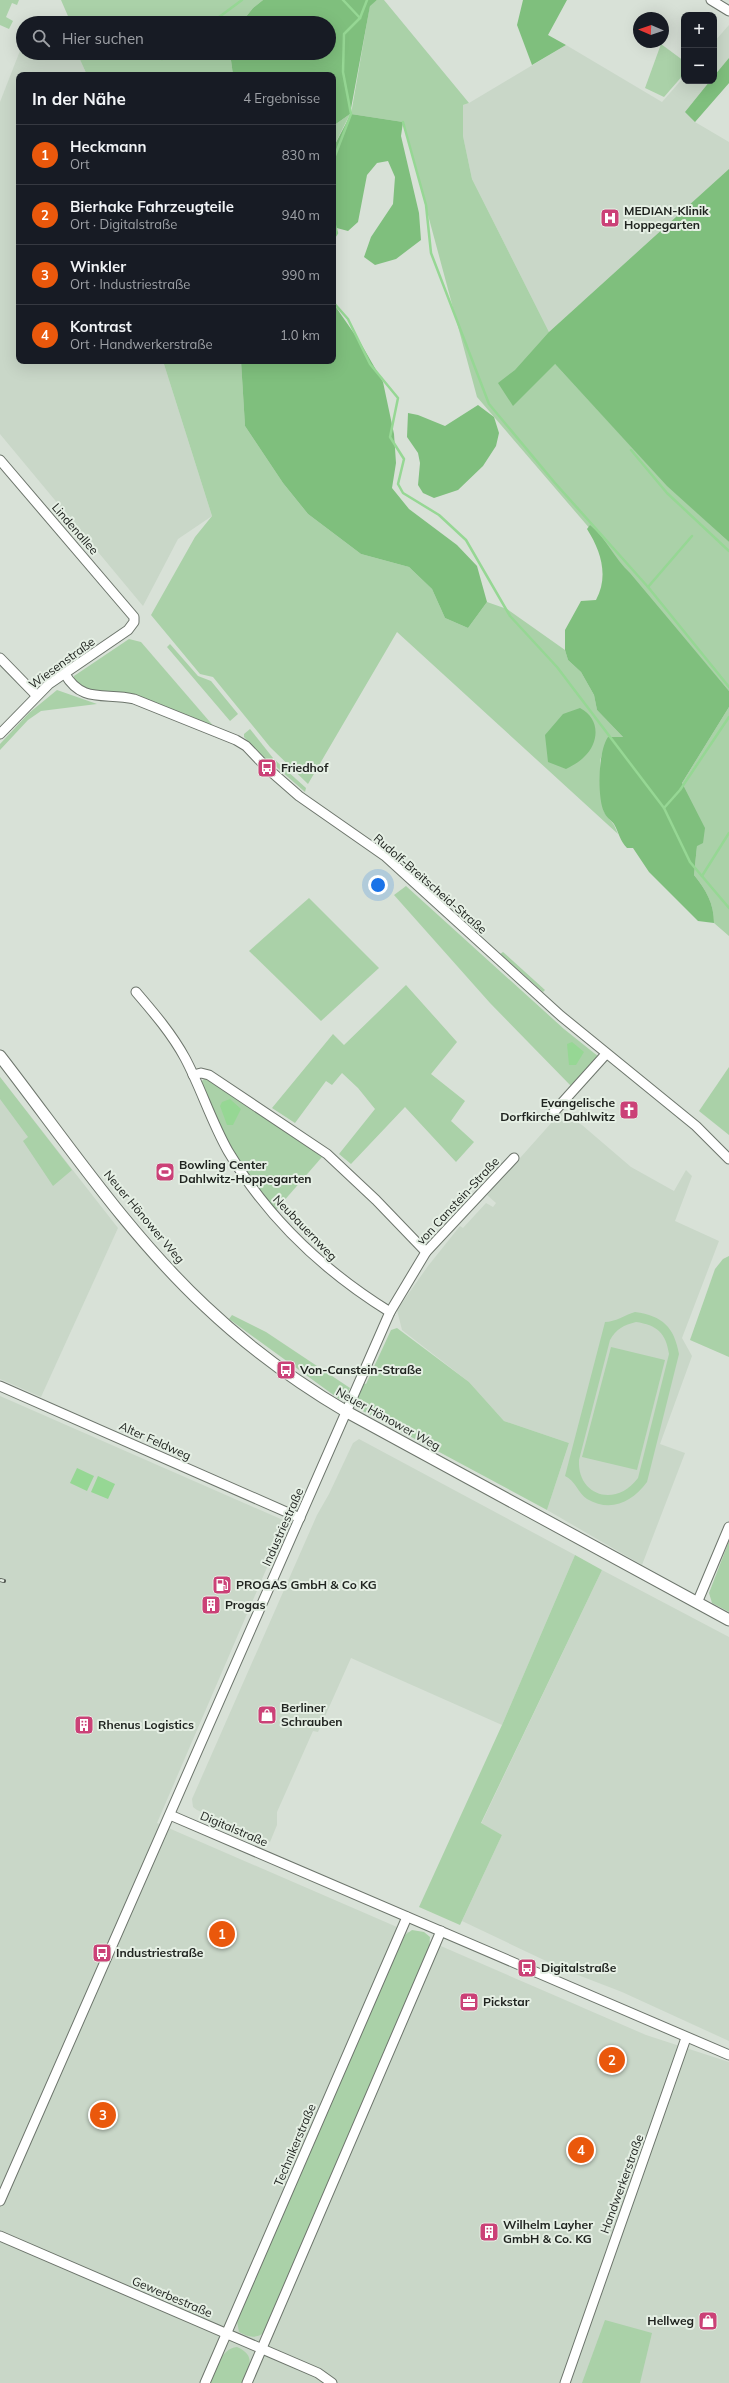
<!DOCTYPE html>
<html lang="de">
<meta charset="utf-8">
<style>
body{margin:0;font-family:Mulish,sans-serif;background:#20242c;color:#f1f3f6}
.controls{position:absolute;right:12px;top:12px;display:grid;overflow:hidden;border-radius:8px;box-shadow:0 4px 16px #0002}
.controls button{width:36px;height:36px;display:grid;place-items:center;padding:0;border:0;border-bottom:1px solid #363941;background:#171b24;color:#f1f3f6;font:20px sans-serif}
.compass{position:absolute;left:633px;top:12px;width:36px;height:36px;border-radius:50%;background:#171b24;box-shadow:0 4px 16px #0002;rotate:272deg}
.you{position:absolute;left:378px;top:885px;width:14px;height:14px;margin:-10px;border:3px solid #fff;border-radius:50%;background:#1a73e8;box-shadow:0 0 0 6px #1a73e833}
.badge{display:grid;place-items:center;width:26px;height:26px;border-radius:50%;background:#ea580c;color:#fff;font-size:13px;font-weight:700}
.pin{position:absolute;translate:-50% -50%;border:2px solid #fff;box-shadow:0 1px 4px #0006}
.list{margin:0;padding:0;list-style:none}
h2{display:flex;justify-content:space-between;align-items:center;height:52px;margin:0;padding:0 16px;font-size:17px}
h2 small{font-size:13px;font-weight:400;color:#9ea1a6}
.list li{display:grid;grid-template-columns:26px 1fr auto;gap:12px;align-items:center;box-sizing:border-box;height:60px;padding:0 16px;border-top:1px solid #363941}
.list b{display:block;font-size:15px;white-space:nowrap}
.list p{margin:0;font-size:13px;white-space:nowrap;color:#9ea1a6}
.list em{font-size:13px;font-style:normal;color:#9ea1a6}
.icon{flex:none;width:22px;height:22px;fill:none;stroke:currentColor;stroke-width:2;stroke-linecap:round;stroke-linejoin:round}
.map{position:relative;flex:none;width:729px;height:2383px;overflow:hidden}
.search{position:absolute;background:#171b24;box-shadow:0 4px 16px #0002;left:16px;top:16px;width:320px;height:44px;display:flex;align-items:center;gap:10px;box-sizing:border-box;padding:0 14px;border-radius:22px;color:#9ea1a6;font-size:15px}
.panel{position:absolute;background:#171b24;box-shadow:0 4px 16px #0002;left:16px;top:72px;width:320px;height:292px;border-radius:8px}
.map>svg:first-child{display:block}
</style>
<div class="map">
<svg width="729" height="2383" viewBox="0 0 729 2383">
<rect width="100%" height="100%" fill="#d8e1d7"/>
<g fill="#c9d7c8">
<path d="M 729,25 L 729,83 L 695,122 L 729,142 L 729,272 L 581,303 L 549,332 L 472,179 L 463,136 L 463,105 L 469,103 L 566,45 L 662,102 L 684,77 L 684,81 L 714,81 L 714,42 Z"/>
<path d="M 23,43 L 23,53 L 77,53 L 87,75 L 19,75 L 19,361 L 163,361 L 212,516 L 178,539 L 143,606 L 0,434 L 0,102 Z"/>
<path d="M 0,1077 L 118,1228 L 41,1397 L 0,1379 Z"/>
<path d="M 561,1112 L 582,1125 L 631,1167 L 674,1191 L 686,1170 L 692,1176 L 675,1221 L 719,1241 L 682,1338 L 692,1356 L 660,1444 L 685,1453 L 642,1565 L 547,1510 L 569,1443 L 504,1421 L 469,1382 L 402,1330 L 397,1310 L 428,1266 L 460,1226 L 463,1228 L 486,1203 L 493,1207 L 496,1203 L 487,1195 Z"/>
<path d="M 0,1396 L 283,1520 L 284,1528 L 157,1823 L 646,2035 L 729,2062 L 729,2383 L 0,2383 Z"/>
<path d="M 359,1439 L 575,1555 L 502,1725 L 351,1658 L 318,1732 L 313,1731 L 277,1812 L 277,1825 L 270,1842 L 197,1810 L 193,1807 L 192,1799 L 317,1515 L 329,1494 L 353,1443 Z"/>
<path d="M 602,1570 L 729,1637 L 729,2041 L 622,1992 L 565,1970 L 462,1921 L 502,1835 L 481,1824 Z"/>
</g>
<g fill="#aad1a8" fill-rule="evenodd">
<path d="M 0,0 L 19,0 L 17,5 L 12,3 L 6,17 L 13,21 L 9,29 L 0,25 Z"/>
<path d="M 61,0 L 263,0 L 253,8 L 241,23 L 71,23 Z"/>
<path d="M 377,0 L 384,0 L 469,103 L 463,105 L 463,136 L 472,179 L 549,332 L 555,364 L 667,485 L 729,542 L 729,691 L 477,397 L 403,122 L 351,114 L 370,5 Z"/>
<path d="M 661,44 L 684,61 L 684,74 L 664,97 L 645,88 Z"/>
<path d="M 77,53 L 230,53 L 233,75 L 87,75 Z"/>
<path d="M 350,114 L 333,148 L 333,126 Z"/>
<path d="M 163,361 L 241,361 L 245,426 L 283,483 L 308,514 L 361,554 L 409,567 L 432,589 L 445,618 L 468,628 L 487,602 L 507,609 L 565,650 L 568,660 L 581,672 L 594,695 L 597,710 L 624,738 L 602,754 L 600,761 L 604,812 L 614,825 L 618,834 L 397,632 L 308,784 L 270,747 L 213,677 L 200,674 L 151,615 L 195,537 L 212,516 Z"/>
<path d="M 129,639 L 141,642 L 216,729 L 83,688 L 74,680 L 74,676 Z"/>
<path d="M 170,644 L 198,676 L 211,681 L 238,714 L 230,721 L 167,647 Z"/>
<path d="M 57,690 L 97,704 L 41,711 L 28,720 L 0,750 L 0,744 L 29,713 Z"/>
<path d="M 729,707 L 729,936 L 714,923 C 714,903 706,890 694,875 L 697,846 L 682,783 Z"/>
<path d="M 250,729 L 273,758 L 268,763 L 244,737 L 244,734 Z"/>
<path d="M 275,760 L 306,788 L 305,792 L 272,763 Z"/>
<path d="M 406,886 L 564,1029 L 599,1057 L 571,1086 L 490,1003 L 394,895 Z"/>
<path d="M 309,898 L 379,968 L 321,1021 L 249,951 Z"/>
<path d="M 503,952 L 545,990 L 543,992 L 500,954 Z"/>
<path d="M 406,985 L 457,1042 L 431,1074 L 465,1101 L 451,1121 L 474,1142 L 456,1162 L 405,1107 L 351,1164 L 339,1154 L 375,1109 L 358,1088 L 342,1073 L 332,1085 L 326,1081 L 295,1123 L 272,1108 L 333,1034 L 344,1045 Z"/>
<path d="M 729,1067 L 729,1135 L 699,1111 Z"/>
<path d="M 0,1077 L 72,1170 L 53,1186 L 23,1141 L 28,1137 L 0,1099 Z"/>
<path d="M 205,1078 L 280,1126 L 322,1157 L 276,1210 L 248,1176 L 229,1145 L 200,1083 Z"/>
<path d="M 729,1256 L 729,1357 L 690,1340 L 715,1269 L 723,1259 Z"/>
<path d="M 635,1312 C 663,1316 674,1327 679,1354 L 647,1482 C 632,1502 611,1513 587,1499 C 578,1493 575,1480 565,1476 L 605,1322 C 615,1322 625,1315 635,1312 ZM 636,1322 C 657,1325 666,1333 669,1354 L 638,1478 C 616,1508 577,1496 579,1460 L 610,1340 C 616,1329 624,1325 636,1322 Z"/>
<path d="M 232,1315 L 266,1332 L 350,1388 L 345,1398 L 339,1399 L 229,1319 Z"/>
<path d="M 397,1328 L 469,1382 L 504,1421 L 569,1443 L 547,1510 L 361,1410 L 355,1404 L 363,1383 L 366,1384 L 391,1330 Z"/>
<path d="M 611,1347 L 665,1360 L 637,1470 L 582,1457 Z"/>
<path d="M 729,1541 L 729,1612 L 712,1603 L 709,1593 Z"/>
<path d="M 575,1555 L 602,1570 L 481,1823 L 502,1835 L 460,1925 L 419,1907 L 502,1725 Z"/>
<path d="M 412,1930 L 424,1932 L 430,1937 L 429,1949 L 264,2333 C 254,2339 249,2337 239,2332 L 237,2321 L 393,1961 L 405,1935 Z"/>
<path d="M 605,2320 L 652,2333 L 640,2383 L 582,2383 Z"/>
<path d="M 237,2347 C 257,2356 249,2367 242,2383 L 210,2383 C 217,2369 220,2349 237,2347 Z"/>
</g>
<g fill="#7fbf7d">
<path d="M 263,0 L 377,0 L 370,6 L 350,114 L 333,126 L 333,75 L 233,75 L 230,53 L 329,53 L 329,23 L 241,23 L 253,8 Z"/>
<path d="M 523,0 L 567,0 L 548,35 L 566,45 L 532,65 L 517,25 Z"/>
<path d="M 729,58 L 729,83 L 695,122 L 685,112 L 710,81 L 714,81 L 714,76 Z"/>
<path d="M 351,114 L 403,122 L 401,136 L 419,213 L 421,240 L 396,259 L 375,265 L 364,257 L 371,237 L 393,204 L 395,177 L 388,161 L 377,163 L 367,175 L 358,222 L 348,231 L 333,227 L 333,148 Z"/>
<path d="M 729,169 L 729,542 L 667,486 L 555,364 L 513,406 L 498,383 L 515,370 L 549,332 Z"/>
<path d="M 333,303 L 360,342 L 383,382 L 394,434 L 396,463 L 392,488 L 409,509 L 457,545 L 477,566 L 487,602 L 468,628 L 445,618 L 432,589 L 409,567 L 361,554 L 308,514 L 283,483 L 245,426 L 241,361 L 333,361 Z"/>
<path d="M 478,405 L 494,417 L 499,433 L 496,446 L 483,466 L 458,490 L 434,498 L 423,493 L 418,485 L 420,463 L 418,453 L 407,437 L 408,413 L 418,415 L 445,426 Z"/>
<path d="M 590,525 C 607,539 614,558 630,573 L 729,691 L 729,707 L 682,783 L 705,828 L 703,843 L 697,846 L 694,875 C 706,890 714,903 714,923 L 698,921 L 649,872 L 633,848 L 627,848 C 620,841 619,833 614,824 C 611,820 606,817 604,812 C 597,797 598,751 608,737 L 623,737 L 597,710 L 594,695 L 581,672 L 568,660 L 565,650 L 565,630 L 581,601 L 596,600 C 609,576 601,551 587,529 Z"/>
<path d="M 580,708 C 600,718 600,742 584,757 C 579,762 572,766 566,769 L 548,762 L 545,735 L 563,714 Z"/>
</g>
<g fill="#96d794">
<path d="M 572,1042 L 584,1052 L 576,1065 L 569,1065 L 567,1044 Z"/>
<path d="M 230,1099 L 241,1109 L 233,1125 L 227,1125 L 220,1106 L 222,1102 Z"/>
<path d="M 77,1468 L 94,1476 L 87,1491 L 70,1483 Z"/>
<path d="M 98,1476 L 115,1484 L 108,1499 L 91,1492 Z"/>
</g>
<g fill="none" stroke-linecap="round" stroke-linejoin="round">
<g stroke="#96d794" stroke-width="2.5">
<path d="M 343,0 L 360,18"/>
<path d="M 211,23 L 242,0"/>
<path d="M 162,59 L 170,53"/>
<path d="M 403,122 L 426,205 L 431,253 L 489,404 L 555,483 L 648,587 L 729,687"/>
<path d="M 333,161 L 351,114 L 343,72 L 344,34 L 360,18 L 367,0"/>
<path d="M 333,218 L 337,233 L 333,239"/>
<path d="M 333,302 L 348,319 L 370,364 L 398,398 L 390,437 L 404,459 L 398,484 L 403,493 L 439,515 L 466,540 L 510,616 L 557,667 L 664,808 L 690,862 L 729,908"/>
<path d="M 631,450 L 667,493 L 729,551"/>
<path d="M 648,587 L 692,536"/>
<path d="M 664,808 L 680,790 L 729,717"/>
<path d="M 702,876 L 729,833"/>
</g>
<g stroke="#6d756c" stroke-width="11">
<g id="minor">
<path d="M 711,0 L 729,11"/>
<path d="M 0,460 L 134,617 L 134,622 L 128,630 L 49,684 L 0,734"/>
<path d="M 0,658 L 36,695"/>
<path d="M 65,674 C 82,704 106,692 134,699 L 236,740 L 246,746 L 267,768 L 299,796 L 385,856 L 561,1016 L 696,1126 L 729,1159"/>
<path d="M 136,992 C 154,1013 172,1034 185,1058 C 201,1088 211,1121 228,1151 C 268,1219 324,1271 390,1312"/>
<path d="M 193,1075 L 201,1073 L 209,1075 L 327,1154 L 376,1200 L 426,1252"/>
<path d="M 552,1114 L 606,1054"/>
<path d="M 0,1386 L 300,1518"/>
<path d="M 697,1603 L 729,1527"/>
<path d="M 170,1815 L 729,2055"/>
<path d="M 0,2201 L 390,1312 L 426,1252 L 514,1158"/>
<path d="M 0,2236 L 318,2373 L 332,2383"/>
<path d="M 205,2383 L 407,1917"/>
<path d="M 247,2383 L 441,1931"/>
<path d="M 565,2383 L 686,2038"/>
</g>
</g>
<g stroke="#6d756c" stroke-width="13">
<path id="major" d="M 0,1056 C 65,1140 127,1233 205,1306 C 246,1345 298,1383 347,1412 L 729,1620"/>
</g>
<use href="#minor" stroke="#fff" stroke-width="9"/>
<use href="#major" stroke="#fff" stroke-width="11"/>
<g stroke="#535953" stroke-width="4">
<path id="rail" d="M 0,1580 L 4,1581"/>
</g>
<use href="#rail" stroke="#e5efe4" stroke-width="2.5" stroke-dasharray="8" stroke-linecap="butt"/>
</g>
<defs>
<g id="hospital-square" transform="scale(1)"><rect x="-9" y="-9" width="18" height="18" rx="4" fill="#cb4177" stroke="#e5efe4"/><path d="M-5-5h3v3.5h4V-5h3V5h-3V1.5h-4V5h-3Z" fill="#fff"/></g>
<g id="bus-square" transform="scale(1)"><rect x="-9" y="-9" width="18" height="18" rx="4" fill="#cb4177" stroke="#e5efe4"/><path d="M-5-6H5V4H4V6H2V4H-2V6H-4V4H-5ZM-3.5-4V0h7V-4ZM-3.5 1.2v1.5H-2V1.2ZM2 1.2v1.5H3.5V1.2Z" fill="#fff"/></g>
<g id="church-square" transform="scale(1)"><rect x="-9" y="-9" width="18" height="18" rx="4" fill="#cb4177" stroke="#e5efe4"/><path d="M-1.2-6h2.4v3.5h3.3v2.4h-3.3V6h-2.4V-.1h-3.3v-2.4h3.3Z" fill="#fff"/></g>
<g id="stadium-square" transform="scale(1)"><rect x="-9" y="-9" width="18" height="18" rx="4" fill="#cb4177" stroke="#e5efe4"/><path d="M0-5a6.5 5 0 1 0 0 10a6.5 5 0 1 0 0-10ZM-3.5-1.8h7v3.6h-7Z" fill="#fff"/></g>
<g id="fuel-square" transform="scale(1)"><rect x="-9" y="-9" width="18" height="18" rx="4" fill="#cb4177" stroke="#e5efe4"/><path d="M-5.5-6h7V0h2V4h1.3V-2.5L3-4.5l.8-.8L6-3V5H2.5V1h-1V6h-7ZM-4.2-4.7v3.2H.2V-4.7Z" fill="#fff"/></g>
<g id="building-square" transform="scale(1)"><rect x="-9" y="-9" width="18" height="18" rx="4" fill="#cb4177" stroke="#e5efe4"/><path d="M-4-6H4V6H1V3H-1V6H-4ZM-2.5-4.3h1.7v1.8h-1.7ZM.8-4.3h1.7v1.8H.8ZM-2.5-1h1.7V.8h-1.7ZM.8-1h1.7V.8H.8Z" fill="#fff"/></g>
<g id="shop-square" transform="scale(1)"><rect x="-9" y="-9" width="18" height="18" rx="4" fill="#cb4177" stroke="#e5efe4"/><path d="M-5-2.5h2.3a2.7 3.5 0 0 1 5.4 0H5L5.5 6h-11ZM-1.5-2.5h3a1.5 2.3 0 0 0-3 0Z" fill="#fff"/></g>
<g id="office-square" transform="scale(1)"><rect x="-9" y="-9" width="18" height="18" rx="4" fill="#cb4177" stroke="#e5efe4"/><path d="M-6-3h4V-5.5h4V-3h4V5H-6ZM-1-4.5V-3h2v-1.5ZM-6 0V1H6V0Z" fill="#fff"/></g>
</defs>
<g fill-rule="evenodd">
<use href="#hospital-square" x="610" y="218"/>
<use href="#bus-square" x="267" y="768"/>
<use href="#church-square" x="629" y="1110"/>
<use href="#stadium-square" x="165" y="1172"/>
<use href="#bus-square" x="286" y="1370"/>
<use href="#fuel-square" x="222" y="1585"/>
<use href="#building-square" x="211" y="1605"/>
<use href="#shop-square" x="267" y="1715"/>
<use href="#building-square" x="84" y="1725"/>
<use href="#bus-square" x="102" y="1953"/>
<use href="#bus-square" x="527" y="1968"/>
<use href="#office-square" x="469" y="2002"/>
<use href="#building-square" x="489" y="2232"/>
<use href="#shop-square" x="708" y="2321"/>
</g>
<g text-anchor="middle" stroke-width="4" stroke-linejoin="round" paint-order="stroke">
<g font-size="12" font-weight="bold" fill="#202420" stroke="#e5efe4" text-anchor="start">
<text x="624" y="215">MEDIAN-Klinik<tspan x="624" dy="14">Hoppegarten</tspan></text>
<text x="281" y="772">Friedhof</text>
<text x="615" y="1107" text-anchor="end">Evangelische<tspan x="615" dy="14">Dorfkirche Dahlwitz</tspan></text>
<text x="179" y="1169">Bowling Center<tspan x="179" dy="14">Dahlwitz-Hoppegarten</tspan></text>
<text x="300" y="1374">Von-Canstein-Straße</text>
<text x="236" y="1589">PROGAS GmbH &amp; Co KG</text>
<text x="225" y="1609">Progas</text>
<text x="281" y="1712">Berliner<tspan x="281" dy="14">Schrauben</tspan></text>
<text x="98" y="1729">Rhenus Logistics</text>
<text x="116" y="1957">Industriestraße</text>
<text x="541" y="1972">Digitalstraße</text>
<text x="483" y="2006">Pickstar</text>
<text x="503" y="2229">Wilhelm Layher<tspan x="503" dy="14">GmbH &amp; Co. KG</tspan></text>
<text x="694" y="2325" text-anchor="end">Hellweg</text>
</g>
<g font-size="12" fill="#202420" stroke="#e5efe4">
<text transform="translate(75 529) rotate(49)" y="4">Lindenallee</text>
<text transform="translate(62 663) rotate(-36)" y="4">Wiesenstraße</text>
<text transform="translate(430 884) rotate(41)" y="4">Rudolf-Breitscheid-Straße</text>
<text transform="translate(458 1201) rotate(-47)" y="4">von Canstein-Straße</text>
<text transform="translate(144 1217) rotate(50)" y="4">Neuer Hönower Weg</text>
<text transform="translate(305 1228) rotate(46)" y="4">Neubauernweg</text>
<text transform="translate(388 1419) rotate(29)" y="4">Neuer Hönower Weg</text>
<text transform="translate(155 1441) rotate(24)" y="4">Alter Feldweg</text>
<text transform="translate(283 1527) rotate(-66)" y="4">Industriestraße</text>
<text transform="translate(234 1829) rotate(23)" y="4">Digitalstraße</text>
<text transform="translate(295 2145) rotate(-67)" y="4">Technikerstraße</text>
<text transform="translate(622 2184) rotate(-70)" y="4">Handwerkerstraße</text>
<text transform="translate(172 2297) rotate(23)" y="4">Gewerbestraße</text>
</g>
</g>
</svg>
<div class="controls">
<button>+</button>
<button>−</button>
</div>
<svg class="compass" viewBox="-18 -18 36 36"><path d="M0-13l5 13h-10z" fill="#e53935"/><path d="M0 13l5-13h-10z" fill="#9ea1a6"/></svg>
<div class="you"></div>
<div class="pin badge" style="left:222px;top:1934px">1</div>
<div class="pin badge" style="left:612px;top:2060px">2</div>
<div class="pin badge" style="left:103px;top:2115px">3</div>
<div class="pin badge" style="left:581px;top:2150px">4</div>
<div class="search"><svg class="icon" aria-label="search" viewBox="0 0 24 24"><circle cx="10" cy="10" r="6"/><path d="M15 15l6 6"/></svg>Hier suchen</div>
<section class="panel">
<h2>In der Nähe<small>4 Ergebnisse</small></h2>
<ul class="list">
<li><span class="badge">1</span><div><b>Heckmann</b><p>Ort</p></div><em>830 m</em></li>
<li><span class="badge">2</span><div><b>Bierhake Fahrzeugteile</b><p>Ort · Digitalstraße</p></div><em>940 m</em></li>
<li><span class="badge">3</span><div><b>Winkler</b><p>Ort · Industriestraße</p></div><em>990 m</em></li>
<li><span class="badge">4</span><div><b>Kontrast</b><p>Ort · Handwerkerstraße</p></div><em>1.0 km</em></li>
</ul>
</section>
</div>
